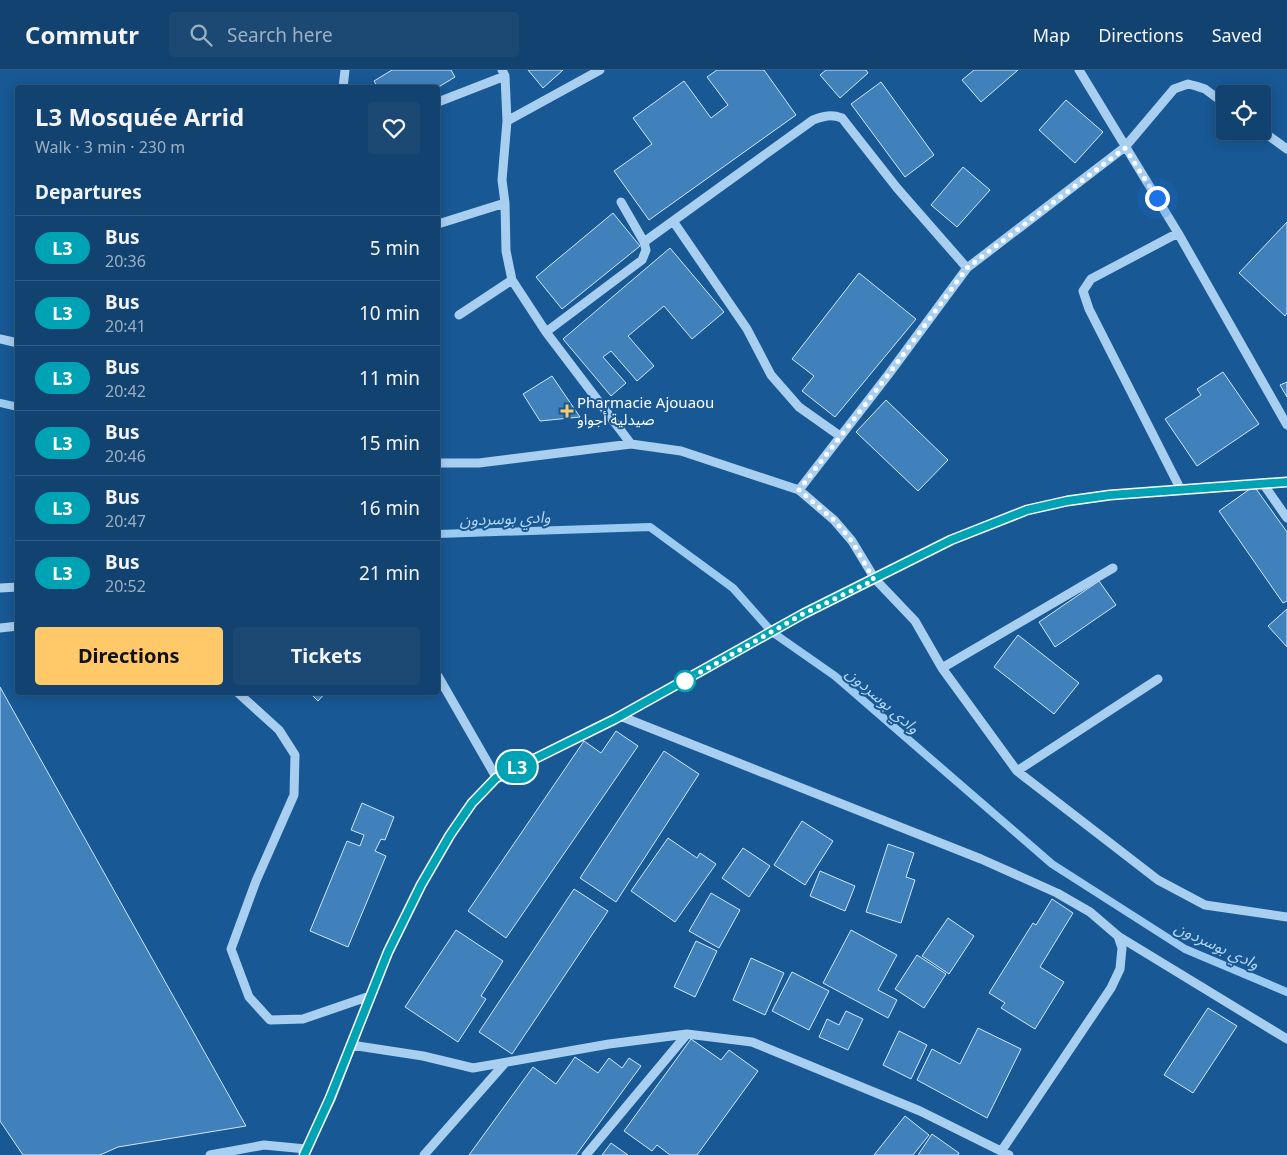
<!DOCTYPE html>
<html lang="en">
<head>
<meta charset="utf-8">
<style>
	body { margin:0; font-family:"Noto Sans","Noto Sans Arabic",sans-serif; background:#1b4974; color:#f1f3f6; height:100vh; display:flex; flex-direction:column; font-size:19px; white-space:nowrap }
	* { box-sizing:border-box; margin:0 }
	p { font-size:16px; color:#9cb0c3 }
	.icon { flex:none; width:28px; height:28px; fill:none; stroke:currentColor; stroke-width:2; stroke-linecap:round; stroke-linejoin:round }
	.map { position:relative; flex:1; overflow:hidden }
	.side { position:absolute; left:15px; top:15px; width:425px; height:610px; display:flex; flex-direction:column; background:#12426f; border-radius:5px; box-shadow:0 2px 12px #0003,0 0 0 1px #315b82 }
	.side>* { flex:none }
	.badge { padding:0 10px; border-radius:16px; font-size:18px; line-height:32px }
	.controls { position:absolute; left:1216px; top:15px; display:grid; gap:10px }
	.controls a { display:grid; place-items:center; width:55px; height:55px; border-radius:5px; background:#12426f; box-shadow:0 2px 12px #0003,0 0 0 1px #315b82; font-size:25px }
	.you { position:absolute; width:25px; height:25px; margin:-12px; border:4px solid #fff; border-radius:50%; background:#1a73e8; box-shadow:0 0 0 8px #1a73e833 }
	.map>.badge { position:absolute; translate:-50% -50%; box-shadow:0 0 0 2px #fff }
	h2 { padding:0 20px; font-size:19px; line-height:45px }
	.round { display:grid; place-items:center; flex:none; width:52px; height:52px; border-radius:5px; background:#1b4974 }
	.summary { display:flex; align-items:center; justify-content:space-between; height:85px; padding:0 20px }
	h1 { font-size:24px; font-weight:700; line-height:38px }
	.action { display:flex; gap:10px; margin-top:auto; padding:10px 20px }
	.action a { flex:1; height:58px; border-radius:5px; background:#ffc868; color:#111; font-size:20px; font-weight:700; line-height:58px; text-align:center }
	.action a+a { background:#1b4974; color:#f1f3f6 }
	ul { padding:0; list-style:none }
	li { display:flex; align-items:center; gap:15px; height:65px; padding:0 20px; border-top:1px solid #315b82 }
	li div { flex:1 }
	li b { display:block; font-size:19px }
	li em { font-style:normal }
	li .badge { min-width:55px; font-weight:700; text-align:center }
	header { display:flex; align-items:center; gap:30px; box-sizing:border-box; height:70px; padding:0 25px; background:#12426f; border-bottom:1px solid #315b82 }
	header strong { font-size:24px }
	nav { display:flex; gap:28px; margin-inline-start:auto; font-size:18px }
	.search { width:350px; height:45px; background:#1b4974; display:flex; align-items:center; gap:12px; box-sizing:border-box; padding:0 18px; border-radius:5px; color:#9cb0c3; font-size:19px }
	.map>svg:first-child { display:block }
</style>
</head>
<body>
<header>
<strong>Commutr</strong>
<div class="search"><svg class="icon" aria-label="search" viewBox="0 0 24 24"><circle cx="10" cy="10" r="6"/><path d="M15 15l6 6"/></svg>Search here</div>
<nav><a>Map</a><a>Directions</a><a>Saved</a></nav>
</header>
<div class="map">
<svg width="1287" height="1085" viewBox="0 0 1287 1085">
	<rect width="100%" height="100%" fill="#185894"/>
	<g fill="none" stroke-linecap="round" stroke-linejoin="round">
		<!-- stream -->
		<path stroke="#9ccbf2" stroke-width="8" d="M 0,333 L 18,337
			M 438,464 L 650,457 L 733,518 L 772,562 L 835,606 L 1052,794 L 1185,879 L 1287,922"/>
	</g>
	<!-- building -->
	<path fill="#4181bb" stroke="#d0e7fb" d="M 392,0 L 451,0 L 455,7 L 437,18 L 378,18 L 374,11 Z
		M 528,0 L 563,0 L 543,18 Z
		M 717,0 L 764,0 L 796,45 L 649,150 L 614,101 L 652,74 L 633,48 L 684,11 L 711,48 L 728,35 L 707,7 Z
		M 826,0 L 866,0 L 868,3 L 840,28 L 820,5 Z
		M 974,0 L 1018,0 L 981,32 L 962,10 Z
		M 881,12 L 934,85 L 905,107 L 851,34 Z
		M 1066,30 L 1103,62 L 1075,93 L 1039,60 Z
		M 963,97 L 990,120 L 957,157 L 931,135 Z
		M 613,143 L 640,176 L 562,239 L 536,207 Z
		M 1287,152 L 1287,243 L 1285,246 L 1239,203 Z
		M 670,178 L 724,242 L 692,269 L 664,236 L 628,266 L 654,296 L 637,311 L 611,281 L 603,287 L 626,313 L 611,326 L 563,269 Z
		M 859,203 L 916,249 L 835,347 L 802,321 L 814,306 L 792,289 Z
		M 1223,302 L 1259,354 L 1197,396 L 1165,349 L 1201,325 L 1197,319 Z
		M 552,306 L 580,347 L 540,351 L 523,324 Z
		M 1287,312 L 1287,327 L 1280,315 Z
		M 886,330 L 948,390 L 918,421 L 856,362 Z
		M 1254,416 L 1287,462 L 1287,531 L 1283,533 L 1219,441 Z
		M 1099,511 L 1116,535 L 1055,577 L 1039,552 Z
		M 1287,539 L 1287,577 L 1268,556 Z
		M 1018,565 L 1079,613 L 1054,644 L 994,597 Z
		M 0,617 L 246,1056 L 118,1077 L 100,1085 L 23,1085 L 0,1051 Z
		M 309,622 L 326,622 L 318,631 Z
		M 616,661 L 638,676 L 506,868 L 468,841 L 584,671 L 601,683 Z
		M 664,681 L 699,704 L 616,832 L 580,808 Z
		M 362,733 L 394,747 L 385,770 L 381,769 L 375,781 L 386,786 L 348,877 L 310,861 L 347,771 L 360,776 L 364,765 L 351,760 Z
		M 802,751 L 833,771 L 805,815 L 774,795 Z
		M 668,768 L 697,788 L 700,783 L 716,794 L 675,852 L 631,821 Z
		M 888,774 L 914,783 L 906,807 L 915,810 L 901,853 L 866,842 Z
		M 743,778 L 770,796 L 749,827 L 722,808 Z
		M 820,801 L 855,816 L 845,841 L 810,826 Z
		M 574,819 L 608,841 L 512,984 L 479,962 Z
		M 711,823 L 740,840 L 719,878 L 689,861 Z
		M 1052,829 L 1073,843 L 1040,897 L 1064,912 L 1035,959 L 1001,938 L 1005,933 L 989,923 L 1033,853 L 1036,855 Z
		M 948,848 L 974,866 L 949,904 L 922,886 Z
		M 456,860 L 503,891 L 481,926 L 486,929 L 458,972 L 405,937 Z
		M 851,860 L 897,885 L 878,920 L 897,930 L 888,948 L 823,913 Z
		M 696,871 L 717,881 L 695,927 L 674,917 Z
		M 917,885 L 946,904 L 924,938 L 895,919 Z
		M 751,888 L 784,903 L 765,945 L 733,930 Z
		M 792,902 L 829,921 L 809,960 L 772,941 Z
		M 1208,938 L 1237,956 L 1193,1023 L 1164,1005 Z
		M 846,941 L 863,949 L 848,980 L 819,967 L 827,949 L 839,955 Z
		M 978,958 L 1021,979 L 987,1048 L 917,1010 L 932,979 L 960,994 Z
		M 899,961 L 927,975 L 911,1009 L 883,995 Z
		M 691,969 L 721,990 L 729,980 L 758,1001 L 697,1085 L 670,1085 L 657,1075 L 652,1081 L 624,1061 Z
		M 575,987 L 598,1003 L 609,988 L 622,998 L 629,988 L 641,996 L 576,1085 L 469,1085 L 533,997 L 556,1014 Z
		M 905,1046 L 929,1065 L 913,1085 L 874,1085 Z
		M 932,1064 L 959,1083 L 958,1085 L 918,1085 Z
		M 611,1073 L 628,1085 L 602,1085 Z"/>
	<g fill="none" stroke-linecap="round" stroke-linejoin="round">
		<!-- minor -->
		<path stroke="#a9cff0" stroke-width="9" d="M 502,0 L 505,6 L 507,51 L 502,110 L 505,133
			M 1079,0 L 1178,163 L 1287,355
			M 343,18 L 345,0
			M 438,32 L 505,6
			M 507,51 L 600,0
			M 1262,61 L 1287,79
			M 621,132 L 644,172
			M 673,151 L 747,259 L 771,305 L 799,337 L 840,366
			M 438,154 L 505,133 L 506,181 L 512,210
			M 1178,163 L 1091,209 L 1083,221 L 1089,239 L 1181,420
			M 459,245 L 512,210 L 546,262 L 631,374
			M 546,262 L 642,190 L 646,180 L 644,172 L 813,50 C 824,46 831,44 842,48 L 897,118 L 967,198
			M 0,269 L 18,273
			M 438,393 L 479,393 L 631,374 L 681,381 L 799,420 L 834,450 L 852,471 L 875,509 L 915,551 L 942,598 L 1017,701 L 1158,810 L 1205,835 L 1287,847
			M 1264,415 L 1287,448
			M 799,420 L 888,305 L 967,198 L 1125,77 L 1174,19 L 1188,14 L 1196,16 L 1205,19 L 1225,34
			M 0,518 L 18,517
			M 0,558 L 18,556
			M 942,598 L 1113,498
			M 438,606 L 496,707
			M 237,622 L 279,660 L 295,685 L 294,725 L 256,811 L 231,879 L 249,927 L 270,950 L 303,949 L 370,926
			M 620,646 L 981,789 L 1057,823 L 1090,842 L 1118,866 L 1122,878 L 1120,899 L 1111,918 L 1002,1080
			M 1017,701 L 1158,609
			M 1118,866 L 1287,969
			M 351,975 L 423,986 L 473,998 L 609,974 L 687,964 L 752,972 L 920,1041 L 1009,1085
			M 210,1085 L 264,1075 L 306,1079
			M 304,1085 L 331,1029 L 388,882 L 421,815 L 450,765 L 472,733 L 496,707 L 615,649 L 803,544 L 951,470 L 1027,440 L 1067,431 L 1110,425 L 1287,412
			M 424,1085 L 505,993
			M 586,1085 L 687,964"/>
	</g>
	<g fill="none" stroke-linecap="round" stroke-linejoin="round">
		<defs>
			<path id="line" d="M 304,1085 L 330,1028 L 388,882 L 421,815 L 450,765 L 472,733 L 496,708 L 615,649 L 803,544 L 951,470 L 1027,440 L 1067,431 L 1110,425 L 1287,412"/>
		</defs>
		<!-- line casing -->
		<use href="#line" stroke="#fff" stroke-width="11"/>
		<!-- line -->
		<use href="#line" stroke="#00a3b4" stroke-width="8"/>
		<!-- walk -->
		<path stroke="#fff" stroke-width="5" stroke-dasharray="0 9" d="M 685,611 L 803,544 L 874,510 L 852,471 L 834,450 L 799,420 L 888,305 L 967,198 L 1125,78 L 1157,128"/>
	</g>
	<!-- markers -->
	<path fill="#ffc868" stroke="#185894" stroke-width="2" d="M564.5 333.5h5v5h5v5h-5v5h-5v-5h-5v-5h5z"/>
	<circle fill="#fff" stroke="#00a3b4" stroke-width="2.5" cx="685" cy="611" r="10"/>
	<g text-anchor="middle" dominant-baseline="central" stroke-width="4" stroke-linejoin="round" paint-order="stroke">
		<!-- poi labels -->
		<g font-size="15" fill="#fff" stroke="#185894" text-anchor="start">
			<text x="577" y="332">Pharmacie Ajouaou<tspan x="577" dy="17">صيدلية أجواو</tspan></text>
		</g>
		<!-- water labels -->
		<g font-size="16" font-style="italic" fill="#b5d8f7" stroke="#185894">
			<text transform="translate(505 448) rotate(-2)">وادي بوسردون</text>
			<text transform="translate(883 630) rotate(41)">وادي بوسردون</text>
			<text transform="translate(1217 875) rotate(25)">وادي بوسردون</text>
		</g>
	</g>
</svg>
<div class="controls">
<a><svg class="icon" aria-label="locate" viewBox="0 0 24 24"><circle cx="12" cy="12" r="6"/><path d="M12 2v4M12 18v4M2 12h4M18 12h4"/></svg></a>
</div>
<div class="you" style="left:1157px;top:128px"></div>
<b class="badge" style="left:517px;top:697px;background:#00a3b4;color:#fff">L3</b>
<section class="side">
<div class="summary"><div><h1>L3 Mosquée Arrid</h1><p>Walk · 3 min · 230 m</p></div><a class="round"><svg class="icon" aria-label="heart" viewBox="0 0 24 24"><path d="M12 20l-8-8c-3-5 5-10 8-4 3-6 11-1 8 4z"/></svg></a></div>
<h2>Departures</h2>
<ul>
<li><span class="badge" style="background:#00a3b4;color:#fff">L3</span><div><b>Bus</b><p>20:36</p></div><em>5 min</em></li>
<li><span class="badge" style="background:#00a3b4;color:#fff">L3</span><div><b>Bus</b><p>20:41</p></div><em>10 min</em></li>
<li><span class="badge" style="background:#00a3b4;color:#fff">L3</span><div><b>Bus</b><p>20:42</p></div><em>11 min</em></li>
<li><span class="badge" style="background:#00a3b4;color:#fff">L3</span><div><b>Bus</b><p>20:46</p></div><em>15 min</em></li>
<li><span class="badge" style="background:#00a3b4;color:#fff">L3</span><div><b>Bus</b><p>20:47</p></div><em>16 min</em></li>
<li><span class="badge" style="background:#00a3b4;color:#fff">L3</span><div><b>Bus</b><p>20:52</p></div><em>21 min</em></li>
</ul>
<div class="action"><a>Directions</a><a>Tickets</a></div>
</section>
</div>
</body>
</html>
